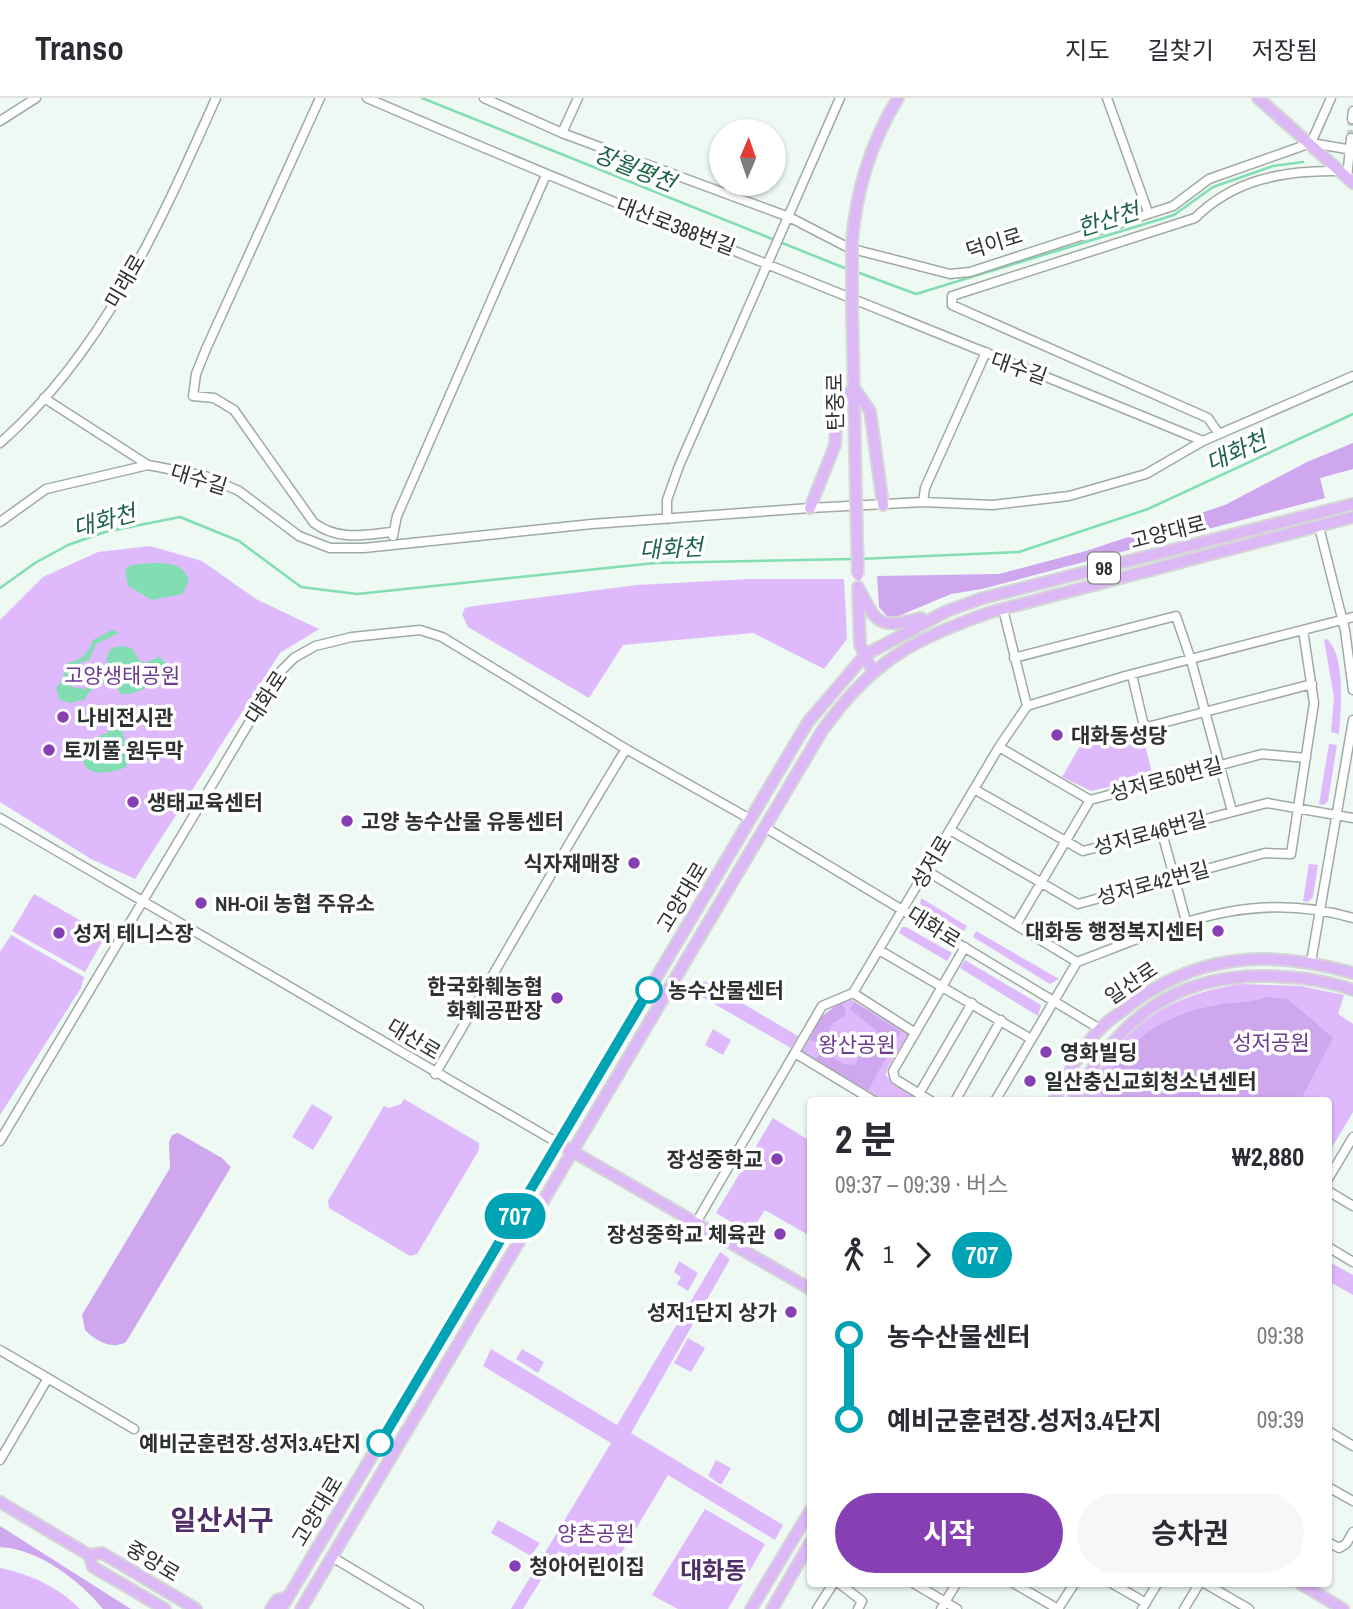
<!DOCTYPE html>
<html lang="ko">
<head>
<meta charset="utf-8">
<style>
	body { margin:0; font-family:"Archivo Narrow","Noto Sans KR",sans-serif; background:#f7f7f7; color:#2b2b33; height:100vh; display:flex; flex-direction:column; font-size:26px; white-space:nowrap }
	* { box-sizing:border-box; margin:0 }
	p { font-size:23px; color:#7c7c81 }
	.icon { flex:none; width:38px; height:38px; fill:none; stroke:currentColor; stroke-width:2; stroke-linecap:round; stroke-linejoin:round }
	.map { position:relative; flex:1; overflow:hidden }
	.panel { position:absolute; left:807px; top:999px; width:525px; height:490px; display:flex; flex-direction:column; background:#fff; border-radius:7px; box-shadow:0 2px 5px #0004 }
	.panel>* { flex:none }
	.badge { padding:0 14px; border-radius:23px; font-size:24px; line-height:46px }
	.needle { width:46px; rotate:2deg }
	.fabs { position:absolute; left:709px; top:21px; display:grid; gap:14px }
	.fabs a { display:grid; place-items:center; width:77px; height:77px; border-radius:50%; background:#fff; box-shadow:0 2px 5px #0004; font-size:35px }
	.map>.badge { position:absolute; translate:-50% -50%; box-shadow:0 0 0 4px #fff }
	.legs { display:flex; align-items:center; gap:10px; height:77px; padding:0 28px; font-size:23px }
	.legs p { margin-inline-start:auto }
	.headline { display:flex; align-items:center; justify-content:space-between; height:119px; padding:0 28px }
	h1 { font-size:38px; font-weight:700; line-height:52px }
	.button { display:flex; gap:14px; margin-top:auto; padding:14px 28px }
	.button a { flex:1; height:80px; border-radius:42px; background:#8640b4; color:#fff; font-size:28px; font-weight:700; line-height:80px; text-align:center }
	.button a+a { background:#f7f7f7; color:#2b2b33 }
	ul { padding:0 28px; list-style:none }
	li { display:flex; align-items:center; gap:24px; height:84px; font-size:26px }
	li i { display:grid; place-items:center; width:10px; height:100%; margin:0 9px; background:currentColor }
	li i::after { content:''; width:18px; height:18px; margin:-9px; border:5px solid; border-radius:50%; background:#fff }
	li p { margin-inline-start:auto }
	li:first-child i { background:linear-gradient(#0000 50%,currentColor 0) }
	li:last-child i { background:linear-gradient(currentColor 50%,#0000 0) }
	header { display:flex; align-items:center; gap:42px; box-sizing:border-box; height:98px; padding:0 35px; background:#fff; border-bottom:2px solid #e1e1e2 }
	header strong { font-size:33px }
	nav { display:flex; gap:38px; margin-inline-start:auto; font-size:24px }
	.map>svg:first-child { display:block }
</style>
</head>
<body>
<header>
<strong>Transo</strong>
<nav><a>지도</a><a>길찾기</a><a>저장됨</a></nav>
</header>
<div class="map">
<svg width="1353" height="1511" viewBox="0 0 1353 1511">
	<rect width="100%" height="100%" fill="#edf9f2"/>
	<!-- green -->
	<path fill="#debafc" d="M 150,448 L 202,463 L 256,501 L 319,531 L 280,555 L 135,781 L 91,761 L 0,704 L 0,522 L 43,479 L 98,454 Z
		M 750,481 L 844,481 L 847,541 L 824,571 L 753,535 L 623,547 L 589,600 L 468,529 L 462,516 L 465,510 L 474,508 L 637,487 Z
		M 1327,541 C 1346,558 1341,612 1339,636 L 1331,634 L 1334,599 L 1324,542 Z
		M 1141,631 L 1153,679 L 1091,693 L 1062,679 L 1087,636 Z
		M 1329,646 L 1337,647 L 1328,703 L 1324,707 L 1319,706 Z
		M 1309,766 L 1318,767 L 1313,799 L 1308,804 L 1303,803 Z
		M 34,796 L 106,837 L 85,874 L 12,833 Z
		M 921,800 L 967,828 L 964,833 L 920,806 Z
		M 902,829 L 906,829 L 952,855 L 947,863 L 899,835 Z
		M 976,833 L 1059,881 L 1050,886 L 973,839 Z
		M 11,837 L 84,879 L 81,890 L 0,1017 L 0,854 Z
		M 965,862 L 1041,907 L 1038,918 L 960,870 Z
		M 704,883 L 798,938 L 791,950 L 697,896 Z
		M 1240,886 L 1301,888 L 1344,897 L 1338,916 L 1353,926 L 1353,1014 L 1328,1056 L 1328,1003 L 1089,1003 L 1082,999 C 1126,930 1157,900 1240,886 Z
		M 850,901 L 909,935 L 887,971 L 886,978 L 923,1003 L 881,1003 L 804,959 L 802,953 C 815,927 822,911 850,901 Z
		M 713,931 L 731,942 L 723,957 L 705,947 Z
		M 404,1001 L 479,1045 L 479,1052 L 417,1156 L 410,1158 L 329,1110 L 328,1103 L 384,1008 L 389,1010 L 401,1006 Z
		M 312,1006 L 333,1019 L 313,1052 L 292,1039 Z
		M 773,1020 L 810,1043 L 810,1138 L 765,1112 L 750,1135 L 716,1115 Z
		M 720,1154 L 730,1161 L 631,1335 L 783,1427 L 775,1442 L 668,1377 L 607,1479 L 559,1453 L 523,1511 L 511,1511 L 611,1345 L 483,1268 L 491,1251 L 617,1327 Z
		M 679,1163 L 698,1175 L 688,1193 L 677,1186 L 681,1179 L 674,1174 Z
		M 1328,1163 L 1353,1177 L 1353,1197 L 1328,1183 Z
		M 688,1240 L 705,1250 L 691,1274 L 674,1265 Z
		M 522,1251 L 544,1264 L 538,1275 L 516,1261 Z
		M 716,1362 L 731,1370 L 721,1387 L 708,1378 Z
		M 705,1411 L 765,1446 L 728,1511 L 678,1511 L 652,1497 Z
		M 498,1422 L 540,1445 L 531,1458 L 491,1435 Z
		M 0,1470 C 29,1476 59,1489 80,1511 L 0,1511 Z"/>
	<!-- forest -->
	<path fill="#cfa7ef" d="M 1353,345 L 1353,371 L 1320,380 L 1325,400 L 982,491 L 951,496 L 894,520 L 887,518 L 879,509 L 877,478 L 999,476 L 1086,453 L 1225,407 L 1307,364 Z
		M 1266,899 L 1288,901 L 1333,940 L 1300,1003 L 1108,1003 L 1101,995 C 1102,981 1111,973 1119,962 C 1147,928 1179,913 1223,906 C 1238,904 1252,905 1266,899 Z
		M 854,904 L 901,934 L 868,992 L 818,965 L 816,960 L 825,954 L 843,966 L 854,967 L 863,953 L 877,950 L 881,936 L 850,911 Z
		M 841,905 L 846,912 L 845,918 L 832,926 L 822,946 L 810,942 L 821,919 Z
		M 178,1035 L 222,1060 L 231,1069 L 126,1244 C 111,1252 96,1243 85,1232 L 82,1217 L 170,1070 L 169,1044 L 172,1037 Z
		M 0,1429 L 0,1428 L 131,1511 L 103,1511 C 79,1482 39,1451 0,1449 Z"/>
	<!-- water -->
	<path fill="#82deb2" d="M 152,465 C 169,465 181,465 189,481 L 183,496 L 152,502 L 128,488 L 125,472 L 131,467 Z
		M 112,532 L 119,535 L 96,546 L 89,562 L 71,568 L 72,589 L 86,591 C 90,587 97,584 100,580 C 114,564 97,543 132,550 L 139,562 L 145,565 L 159,559 L 165,564 C 167,582 137,598 121,596 L 112,584 C 99,584 91,590 85,601 L 70,605 L 60,602 L 56,590 L 62,582 L 67,566 C 81,561 89,556 93,542 Z
		M 119,619 L 129,661 L 126,669 C 101,680 72,677 87,643 L 107,635 Z"/>
	<g fill="none" stroke-linecap="round" stroke-linejoin="round">
		<!-- stream -->
		<path stroke="#82deb2" stroke-width="2.5" d="M 422,0 L 847,171
			M 857,174 L 916,196 L 1174,117 L 1213,89 L 1273,68 L 1303,64
			M 859,461 L 1019,454 L 1148,411 L 1353,316
			M 0,490 L 35,465 L 68,447 L 105,434 L 180,419 L 239,443 L 301,489 L 357,496 L 655,465 L 853,461"/>
		<!-- minor-tunnel -->
		<path stroke="#c7d1cb" stroke-width="8" stroke-dasharray="8 4" stroke-linecap="butt" d="M 1351,40 L 1352,21"/>
		<defs>
			<path id="minor" d="M 320,0 L 206,251 L 196,276 L 193,298 L 214,300 L 234,312 L 314,425 C 339,443 363,437 392,434
				M 367,0 C 643,119 924,228 1203,343
				M 484,0 L 562,35 L 789,119 L 849,150 L 950,176 L 970,174 L 1173,108 L 1209,81 L 1311,45 L 1353,52
				M 1107,0 L 1148,114
				M 1352,21 L 1353,13
				M 0,23 L 36,0
				M 562,35 L 578,0
				M 1311,45 L 1331,0
				M 1347,80 L 1351,40
				M 44,300 L 148,367
				M 1219,336 L 1208,320 L 952,207 L 952,198 L 1195,120 C 1234,81 1285,72 1339,73
				M 0,345 C 104,254 161,123 216,0
				M 923,404 L 925,390 L 986,254
				M 667,421 L 667,402 L 679,368 L 840,0
				M 0,424 L 46,391 L 148,367 L 205,378 L 239,393 L 299,438 L 330,450 L 364,450 L 592,426 L 810,410 L 923,404 L 993,407 L 1069,398 L 1146,376 L 1203,343 L 1353,278
				M 1319,429 L 1345,532 L 1353,592
				M 393,438 L 397,418 L 546,77
				M 1003,511 L 1027,608
				M 1014,560 L 1176,518 L 1191,562 L 1232,713
				M 1132,577 L 1143,624 L 1147,629 L 1312,586
				M 999,649 L 1090,702 L 1262,656 L 1306,660
				M 974,691 L 1083,753 L 1267,705 L 1353,720
				M 0,720 L 558,1045
				M 766,730 L 1100,931
				M 1161,731 L 1186,823
				M 950,732 L 1078,806 L 1265,755 L 1291,756 L 1314,605 L 1303,532
				M 927,773 L 1077,864 C 1173,828 1249,790 1353,820
				M 1016,827 L 1090,702
				M 879,852 L 1031,941
				M 1311,864 L 1353,622
				M 853,895 L 914,934
				M 795,955 L 874,1003
				M 435,976 C 499,868 560,758 626,651
				M 919,996 L 972,905
				M 931,1003 L 895,981 L 893,973 L 965,849
				M 955,1003 L 1001,922
				M 995,1003 L 1077,864
				M 0,1043 L 278,576 L 294,560 L 315,548 L 352,539 L 420,532 L 442,539 L 626,651 L 750,721
				M 1328,1081 L 1353,1039
				M 1328,1093 L 1353,1108
				M 697,1123 L 822,908 L 853,895 L 999,649 L 1027,608 L 1125,578 L 1353,519
				M 1328,1149 L 1353,1164
				M 0,1252 L 134,1331
				M 1328,1333 L 1353,1348
				M 0,1362 L 48,1280
				M 1328,1389 L 1353,1403
				M 1328,1444 L 1339,1450 L 1346,1446 L 1353,1434
				M 332,1459 L 419,1511
				M 840,1486 L 862,1503 L 858,1511
				M 915,1486 L 957,1511
				M 1015,1486 L 1058,1511
				M 1113,1486 L 1146,1505
				M 1206,1486 L 1249,1511
				M 817,1511 L 833,1486
				M 941,1511 L 956,1486
				M 1058,1511 L 1074,1486
				M 1142,1511 L 1157,1486
				M 1184,1511 L 1199,1486"/>
			<path id="major" d="M 1258,0 L 1353,85
				M 852,144 C 856,93 871,44 898,0
				M 852,208 L 856,399
				M 810,410 L 835,347 L 837,308 L 854,290 L 870,313 L 883,407
				M 858,489 C 877,527 879,531 921,520
				M 858,492 L 860,547 L 873,574
				M 1053,1003 C 1067,979 1080,951 1100,931 C 1107,923 1117,917 1125,911 C 1195,855 1270,851 1353,875
				M 1072,1003 C 1118,923 1172,876 1268,878 C 1297,879 1326,882 1353,892
				M 558,1045 L 810,1191
				M 0,1404 L 89,1457 L 102,1455 L 196,1511
				M 89,1457 L 93,1469 L 165,1511
				M 1301,1486 L 1343,1511
				M 271,1511 L 277,1502 L 288,1499
				M 281,1511 L 808,624 L 865,557 L 947,513 L 983,500 L 1353,406
				M 301,1511 L 822,633 C 872,563 910,543 991,514 L 1353,419
				M 751,1511 L 810,1413
				M 772,1511 L 810,1445"/>
		</defs>
		<!-- minor casing -->
		<use href="#minor" stroke="#9faaa4" stroke-width="11"/>
		<!-- major casing -->
		<use href="#major" stroke="#d5d6d6" stroke-width="14"/>
		<!-- minor -->
		<use href="#minor" stroke="#fff" stroke-width="8"/>
		<!-- major -->
		<use href="#major" stroke="#dcb8f7" stroke-width="10"/>
		<defs>
			<path id="major-bridge" d="M 852,208 L 852,144
				M 856,399 L 858,477"/>
		</defs>
		<!-- major-bridge casing -->
		<use href="#major-bridge" stroke="#d5d6d6" stroke-width="14" stroke-linecap="butt"/>
		<!-- major-bridge -->
		<use href="#major-bridge" stroke="#dcb8f7" stroke-width="10"/>
	</g>
	<g fill="none" stroke-linecap="round" stroke-linejoin="round">
		<defs>
			<path id="line-1" d="M 380,1345 L 649,892"/>
		</defs>
		<!-- line-1 casing -->
		<use href="#line-1" stroke="#fff" stroke-width="16"/>
		<!-- line-1 -->
		<use href="#line-1" stroke="#00a3b4" stroke-width="10"/>
	</g>
	<!-- markers -->
	<g fill="#8640b4" stroke="#fff" stroke-width="2.5">
		<circle cx="63" cy="619" r="7"/>
		<circle cx="1057" cy="637" r="7"/>
		<circle cx="49" cy="652" r="7"/>
		<circle cx="133" cy="704" r="7"/>
		<circle cx="347" cy="723" r="7"/>
		<circle cx="634" cy="765" r="7"/>
		<circle cx="201" cy="805" r="7"/>
		<circle cx="1218" cy="833" r="7"/>
		<circle cx="59" cy="835" r="7"/>
		<circle cx="557" cy="900" r="7"/>
		<circle cx="1046" cy="954" r="7"/>
		<circle cx="1030" cy="983" r="7"/>
		<circle cx="777" cy="1061" r="7"/>
		<circle cx="780" cy="1136" r="7"/>
		<circle cx="791" cy="1214" r="7"/>
		<circle cx="515" cy="1468" r="7"/>
	</g>
	<g fill="#fff" stroke="#00a3b4" stroke-width="3.5">
		<circle cx="649" cy="892" r="12"/>
		<circle cx="380" cy="1345" r="12"/>
	</g>
	<g text-anchor="middle" dominant-baseline="central" stroke-width="7" stroke-linejoin="round" paint-order="stroke">
		<!-- shield labels -->
		<rect fill="#fff" stroke="#6d706e" stroke-width="2" x="1088" y="454.5" width="32" height="31" rx="5"/>
		<g font-size="19" font-weight="bold" fill="#2e3230">
			<text x="1104" y="470">98</text>
		</g>
		<!-- street labels -->
		<g font-size="21" fill="#2e3230" stroke="#fff">
			<text transform="translate(676 128) rotate(21)">대산로388번길</text>
			<text transform="translate(994 145) rotate(-17)">덕이로</text>
			<text transform="translate(125 183) rotate(-60)">미래로</text>
			<text transform="translate(1019 270) rotate(19)">대수길</text>
			<text transform="translate(835 304) rotate(-91)">탄중로</text>
			<text transform="translate(199 381) rotate(17)">대수길</text>
			<text transform="translate(1168 434) rotate(-14)">고양대로</text>
			<text transform="translate(266 599) rotate(-57)">대화로</text>
			<text transform="translate(1166 681) rotate(-15)">성저로50번길</text>
			<text transform="translate(1150 735) rotate(-15)">성저로46번길</text>
			<text transform="translate(931 764) rotate(-59)">성저로</text>
			<text transform="translate(1153 785) rotate(-15)">성저로42번길</text>
			<text transform="translate(682 799) rotate(-59)">고양대로</text>
			<text transform="translate(934 829) rotate(32)">대화로</text>
			<text transform="translate(1131 885) rotate(-34)">일산로</text>
			<text transform="translate(414 941) rotate(31)">대산로</text>
			<text transform="translate(317 1413) rotate(-59)">고양대로</text>
			<text transform="translate(153 1463) rotate(31)">중앙로</text>
		</g>
		<!-- park labels -->
		<g font-size="21" fill="#6c3a8e" stroke="#fff">
			<text x="122" y="577">고양생태공원</text>
			<text x="1271" y="944">성저공원</text>
			<text x="857" y="946">왕산공원</text>
			<text x="596" y="1435">양촌공원</text>
		</g>
		<!-- poi labels -->
		<g font-size="21" font-weight="bold" fill="#2e3230" stroke="#fff" text-anchor="start">
			<text x="77" y="619">나비전시관</text>
			<text x="1071" y="637">대화동성당</text>
			<text x="63" y="652">토끼풀 원두막</text>
			<text x="147" y="704">생태교육센터</text>
			<text x="361" y="723">고양 농수산물 유통센터</text>
			<text x="620" y="765" text-anchor="end">식자재매장</text>
			<text x="215" y="805">NH-Oil 농협 주유소</text>
			<text x="1204" y="833" text-anchor="end">대화동 행정복지센터</text>
			<text x="73" y="835">성저 테니스장</text>
			<text x="543" y="888" text-anchor="end">한국화훼농협<tspan x="543" dy="24">화훼공판장</tspan></text>
			<text x="1060" y="954">영화빌딩</text>
			<text x="1044" y="983">일산충신교회청소년센터</text>
			<text x="763" y="1061" text-anchor="end">장성중학교</text>
			<text x="766" y="1136" text-anchor="end">장성중학교 체육관</text>
			<text x="777" y="1214" text-anchor="end">성저1단지 상가</text>
			<text x="529" y="1468">청아어린이집</text>
		</g>
		<!-- stop labels -->
		<g font-size="21" font-weight="bold" fill="#2e3230" stroke="#fff" text-anchor="start">
			<text x="668" y="892">농수산물센터</text>
			<text x="361" y="1345" text-anchor="end">예비군훈련장.성저3.4단지</text>
		</g>
		<!-- water labels -->
		<g font-size="23" font-style="italic" fill="#1e6346" stroke="#fff">
			<text transform="translate(635 70) rotate(22)">장월평천</text>
			<text transform="translate(1108 121) rotate(-17)">한산천</text>
			<text transform="translate(1236 353) rotate(-25)">대화천</text>
			<text transform="translate(104 422) rotate(-15)">대화천</text>
			<text transform="translate(671 450) rotate(-3)">대화천</text>
		</g>
		<!-- quarter labels -->
		<g font-size="24" font-weight="bold" fill="#502e67" stroke="#fff">
			<text x="713" y="1472">대화동</text>
		</g>
		<!-- district labels -->
		<g font-size="28" font-weight="bold" fill="#502e67" stroke="#fff">
			<text x="222" y="1422">일산서구</text>
		</g>
	</g>
</svg>
<div class="fabs">
<a><svg class="needle" viewBox="-14 -14 28 28"><path d="M0-13l5 13h-10z" fill="#e53935"/><path d="M0 13l5-13h-10z" fill="#7c7c81"/></svg></a>
</div>
<b class="badge" style="left:515px;top:1118px;background:#00a3b4;color:#fff">707</b>
<section class="panel">
<div class="headline"><div><h1>2 분</h1><p>09:37 – 09:39 · 버스</p></div><b>₩2,880</b></div>
<div class="legs"><svg class="icon" aria-label="walk" viewBox="0 0 24 24"><circle cx="13" cy="4" r="2"/><path d="M13 8l-2 6 4 7M11 14l-3 7M7 12l3-4h3l4 4"/></svg>1<svg class="icon" aria-label="forward" viewBox="0 0 24 24"><path d="M9 5l7 7-7 7"/></svg><b class="badge" style="background:#00a3b4;color:#fff">707</b></div>
<ul>
<li><i style="color:#00a3b4"></i><b>농수산물센터</b><p>09:38</p></li>
<li><i style="color:#00a3b4"></i><b>예비군훈련장.성저3.4단지</b><p>09:39</p></li>
</ul>
<div class="button"><a>시작</a><a>승차권</a></div>
</section>
</div>
</body>
</html>
